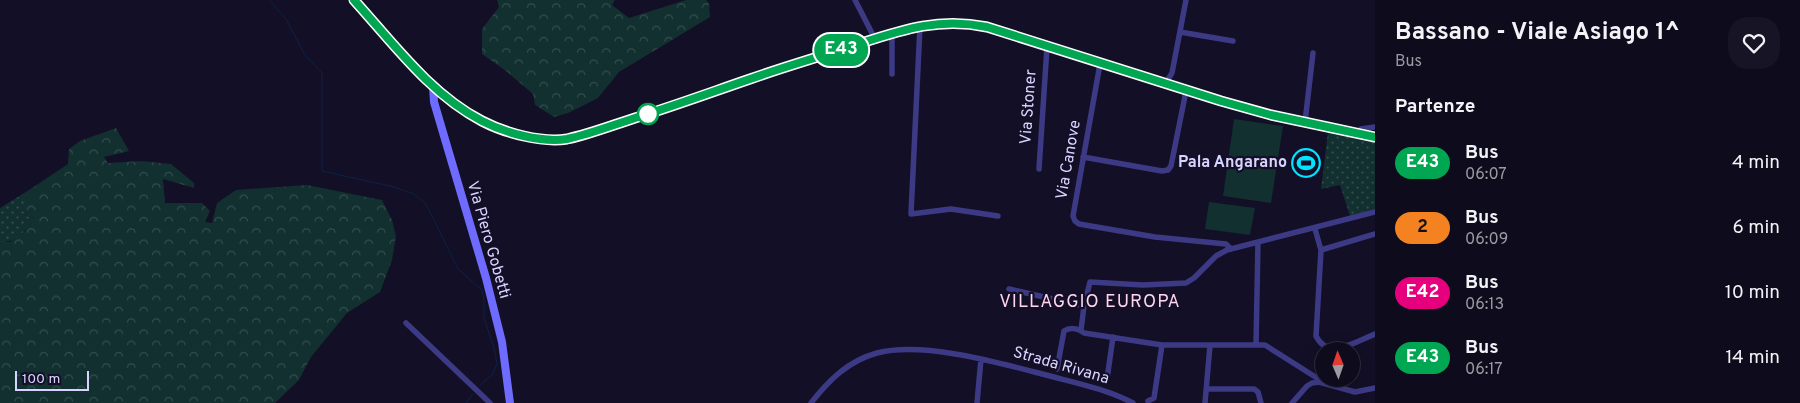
<!DOCTYPE html>
<html lang="it">
<head>
<meta charset="utf-8">
<style>
	body { margin:0; font-family:Overpass,sans-serif; background:#171425; color:#f1f3f6; height:100vh; display:flex; flex-direction:column; font-size:19px; white-space:nowrap }
	* { box-sizing:border-box; margin:0 }
	p { font-size:16px; color:#9b9ba3 }
	.icon { flex:none; width:28px; height:28px; fill:none; stroke:currentColor; stroke-width:2; stroke-linecap:round; stroke-linejoin:round }
	.map { position:relative; flex:1; overflow:hidden }
	.side { display:flex; flex-direction:column; background:#0e0b1c; width:425px }
	.side>* { flex:none }
	.badge { padding:0 10px; border-radius:16px; font-size:18px; line-height:32px }
	.needle { width:32px; rotate:358deg }
	.tools { position:absolute; left:1315px; top:342px; display:grid; gap:10px }
	.tools a { display:grid; place-items:center; width:45px; height:45px; border-radius:50%; background:#0e0b1c; box-shadow:0 5px 20px #0002,0 0 0 1px #2e2b3b; font-size:25px }
	.scale { position:absolute; left:15px; bottom:12px; width:74px; box-sizing:border-box; padding-left:5px; border:2px solid #d9d4ff; border-top:0; font-size:14px; line-height:18px; white-space:nowrap; color:#d9d4ff; -webkit-text-stroke:4px #130f26; paint-order:stroke }
	.map>.badge { position:absolute; translate:-50% -50%; box-shadow:0 0 0 2px #fff }
	h2 { padding:0 20px; font-size:19px; line-height:45px }
	.round { display:grid; place-items:center; flex:none; width:52px; height:52px; border-radius:20px; background:#171425 }
	.head { display:flex; align-items:center; justify-content:space-between; height:85px; padding:0 20px }
	h1 { font-size:24px; font-weight:700; line-height:38px }
	ul { padding:0; list-style:none }
	li { display:flex; align-items:center; gap:15px; height:65px; padding:0 20px }
	li div { flex:1 }
	li b { display:block; font-size:19px }
	li em { font-style:normal }
	li .badge { min-width:55px; font-weight:700; text-align:center }
	main { display:flex; flex:1; min-height:0 }
	.map>svg:first-child { display:block }
</style>
</head>
<body>
<main>
<div class="map">
<svg width="1375" height="403" viewBox="0 0 1375 403">
	<defs>
		<pattern id="green-dots" width="8" height="8" patternUnits="userSpaceOnUse" patternTransform="scale(1.25)"><rect width="8" height="8" fill="#12302f"/><path d="M2 2h.1M6 6h.1" fill="none" stroke="#344d4e" stroke-width="1.8" stroke-linecap="round"/></pattern>
		<pattern id="forest-crowns" width="20" height="18" patternUnits="userSpaceOnUse" patternTransform="scale(1.25)"><rect width="20" height="18" fill="#12302f"/><path d="M2 6a3 3 0 1 1 6 0M12 15a3 3 0 1 1 6 0" fill="none" stroke="#344d4e"/></pattern>
	</defs>
	<rect width="100%" height="100%" fill="#130f26"/>
	<!-- green -->
	<path fill="url(#green-dots)" d="M 1328,132 L 1375,142 L 1375,209 L 1350,216 L 1340,185 L 1321,189 Z
		M 26,192 L 26,210 L 27,216 L 35,218 L 35,221 L 29,223 C 24,235 13,243 0,242 L 0,208 Z"/>
	<!-- forest -->
	<path fill="url(#forest-crowns)" d="M 497,0 L 615,0 L 612,5 L 629,18 L 686,0 L 706,0 L 709,3 L 710,17 L 619,72 L 598,98 L 568,113 L 554,117 L 535,105 L 533,94 L 506,71 L 482,54 L 482,29 L 499,7 Z
		M 116,128 L 129,151 L 104,157 L 108,163 L 141,161 L 171,164 L 194,183 L 194,188 L 163,179 L 165,203 L 202,203 L 210,211 L 205,222 L 212,223 L 217,203 L 236,190 L 307,185 L 382,200 L 392,220 L 396,236 L 392,260 L 380,292 L 347,313 L 311,357 L 299,380 L 275,403 L 0,403 L 0,242 L 10,242 L 26,230 L 24,227 L 27,222 L 35,221 L 35,218 L 27,216 L 26,210 L 26,192 L 68,164 L 69,149 L 80,141 Z"/>
	<!-- pitch -->
	<path fill="#12302f" d="M 1234,119 L 1283,126 L 1271,203 L 1223,196 Z
		M 1209,202 L 1255,208 L 1250,235 L 1205,229 Z"/>
	<g fill="none" stroke-linecap="round" stroke-linejoin="round">
		<!-- stream -->
		<path stroke="#0c2248" stroke-width="1" d="M 269,0 L 286,19 L 305,55 L 322,73 L 322,171 L 394,187 L 414,194 L 426,204 L 458,269 L 482,290 L 484,300 L 484,318 L 494,348 L 497,364 L 492,375 L 480,385
			M 466,403 L 473,394"/>
		<!-- street -->
		<path stroke="#3d3a85" stroke-width="5.5" d="M 855,0 L 875,39
			M 920,26 L 911,214 L 951,209 L 998,216
			M 1180,32 L 1233,41
			M 1100,64 L 1073,216 L 1075,221 L 1079,224 L 1155,237 L 1226,244 L 1231,249
			M 892,74 L 892,34
			M 1165,84 L 1172,73 L 1186,0
			M 1305,122 L 1313,53
			M 1358,133 L 1361,129 L 1375,127
			M 1083,157 L 1162,171 L 1168,170 L 1171,166 L 1186,91
			M 1039,169 L 1047,47
			M 1315,229 L 1321,250 L 1316,336 C 1328,361 1357,341 1375,334
			M 1321,250 L 1375,234
			M 1009,289 L 1084,306
			M 406,323 L 490,403
			M 1081,330 L 1084,306 L 1090,282 L 1143,285 L 1186,283 L 1194,278 L 1216,256 L 1227,250 L 1375,212
			M 1256,345 L 1258,242
			M 1057,369 L 1064,331 C 1070,327 1078,328 1084,333 L 1162,345 L 1265,345 L 1317,378 L 1319,382
			M 1107,379 L 1113,337
			M 1207,389 L 1254,389 L 1258,392 L 1261,403
			M 1148,401 L 1154,398 L 1162,345
			M 811,403 C 829,380 848,361 877,353 C 923,341 1000,363 1046,375 C 1076,383 1106,389 1133,403
			M 977,403 L 981,359
			M 1205,403 L 1210,345
			M 1292,403 L 1307,386 L 1312,383 L 1319,382 L 1355,392 L 1375,388"/>
		<!-- secondary -->
		<path stroke="#6f6bff" stroke-width="8" d="M 354,0 C 393,43 430,94 482,121 C 505,133 542,143 567,139 C 590,134 613,125 635,118 C 674,106 711,92 750,79 C 781,68 812,59 843,49 C 894,33 933,16 987,27 L 1228,103 L 1299,121 L 1375,137
			M 433,86 L 434,102 L 486,278 L 502,342 L 510,403"/>
	</g>
	<g fill="none" stroke-linecap="round" stroke-linejoin="round">
		<defs>
			<path id="line" d="M 354,0 C 393,43 430,94 482,121 C 505,133 542,143 567,139 C 590,134 613,125 635,118 C 674,106 712,92 750,79 C 781,68 812,59 843,49 C 894,33 933,16 987,27 L 1221,101 L 1271,115 L 1375,137"/>
		</defs>
		<!-- line casing -->
		<use href="#line" stroke="#fff" stroke-width="11"/>
		<!-- line -->
		<use href="#line" stroke="#00a651" stroke-width="8"/>
	</g>
	<!-- icons -->
	<defs>
		<symbol id="stadium-ring" viewBox="-11 -11 22 22"><circle r="9.5" fill="#130f26" stroke="#00e5ff" stroke-width="1.5"/><path d="M0-5a6.5 5 0 1 0 0 10a6.5 5 0 1 0 0-10ZM-3.5-1.8h7v3.6h-7Z" fill="#00e5ff"/></symbol>
	</defs>
	<g fill-rule="evenodd">
		<use href="#stadium-ring" x="1290" y="147" width="32" height="32"/>
	</g>
	<!-- markers -->
	<circle fill="#fff" stroke="#00a651" stroke-width="2.5" cx="648" cy="114" r="10"/>
	<g text-anchor="middle" dominant-baseline="central" stroke-width="4.5" stroke-linejoin="round" paint-order="stroke">
		<!-- street labels -->
		<g font-size="16" fill="#d9d4ff" stroke="#130f26">
			<text transform="translate(1029 107) rotate(-86)">Via Stoner</text>
			<text transform="translate(1069 160) rotate(-80)">Via Canove</text>
			<text transform="translate(488 240) rotate(74)">Via Piero Gobetti</text>
			<text transform="translate(1061 366) rotate(16)">Strada Rivana</text>
		</g>
		<!-- poi labels -->
		<g font-size="16" font-weight="bold" fill="#d9d4ff" stroke="#130f26" text-anchor="end">
			<text x="1287" y="163">Pala Angarano</text>
		</g>
		<!-- neighbourhood labels -->
		<g font-size="18" letter-spacing="1" fill="#ffd6f0" stroke="#130f26">
			<text x="1090" y="302">VILLAGGIO EUROPA</text>
		</g>
	</g>
</svg>
<div class="tools">
<a><svg class="needle" viewBox="-14 -14 28 28"><path d="M0-13l5 13h-10z" fill="#e53935"/><path d="M0 13l5-13h-10z" fill="#9b9ba3"/></svg></a>
</div>
<div class="scale">100 m</div>
<b class="badge" style="left:841px;top:50px;background:#00a651;color:#fff">E43</b>
</div>
<section class="side">
<div class="head"><div><h1>Bassano - Viale Asiago 1^</h1><p>Bus</p></div><a class="round"><svg class="icon" aria-label="heart" viewBox="0 0 24 24"><path d="M12 20l-8-8c-3-5 5-10 8-4 3-6 11-1 8 4z"/></svg></a></div>
<h2>Partenze</h2>
<ul>
<li><span class="badge" style="background:#00a651;color:#fff">E43</span><div><b>Bus</b><p>06:07</p></div><em>4 min</em></li>
<li><span class="badge" style="background:#f58220;color:#111">2</span><div><b>Bus</b><p>06:09</p></div><em>6 min</em></li>
<li><span class="badge" style="background:#e6007e;color:#fff">E42</span><div><b>Bus</b><p>06:13</p></div><em>10 min</em></li>
<li><span class="badge" style="background:#00a651;color:#fff">E43</span><div><b>Bus</b><p>06:17</p></div><em>14 min</em></li>
</ul>
</section>
</main>
</body>
</html>
